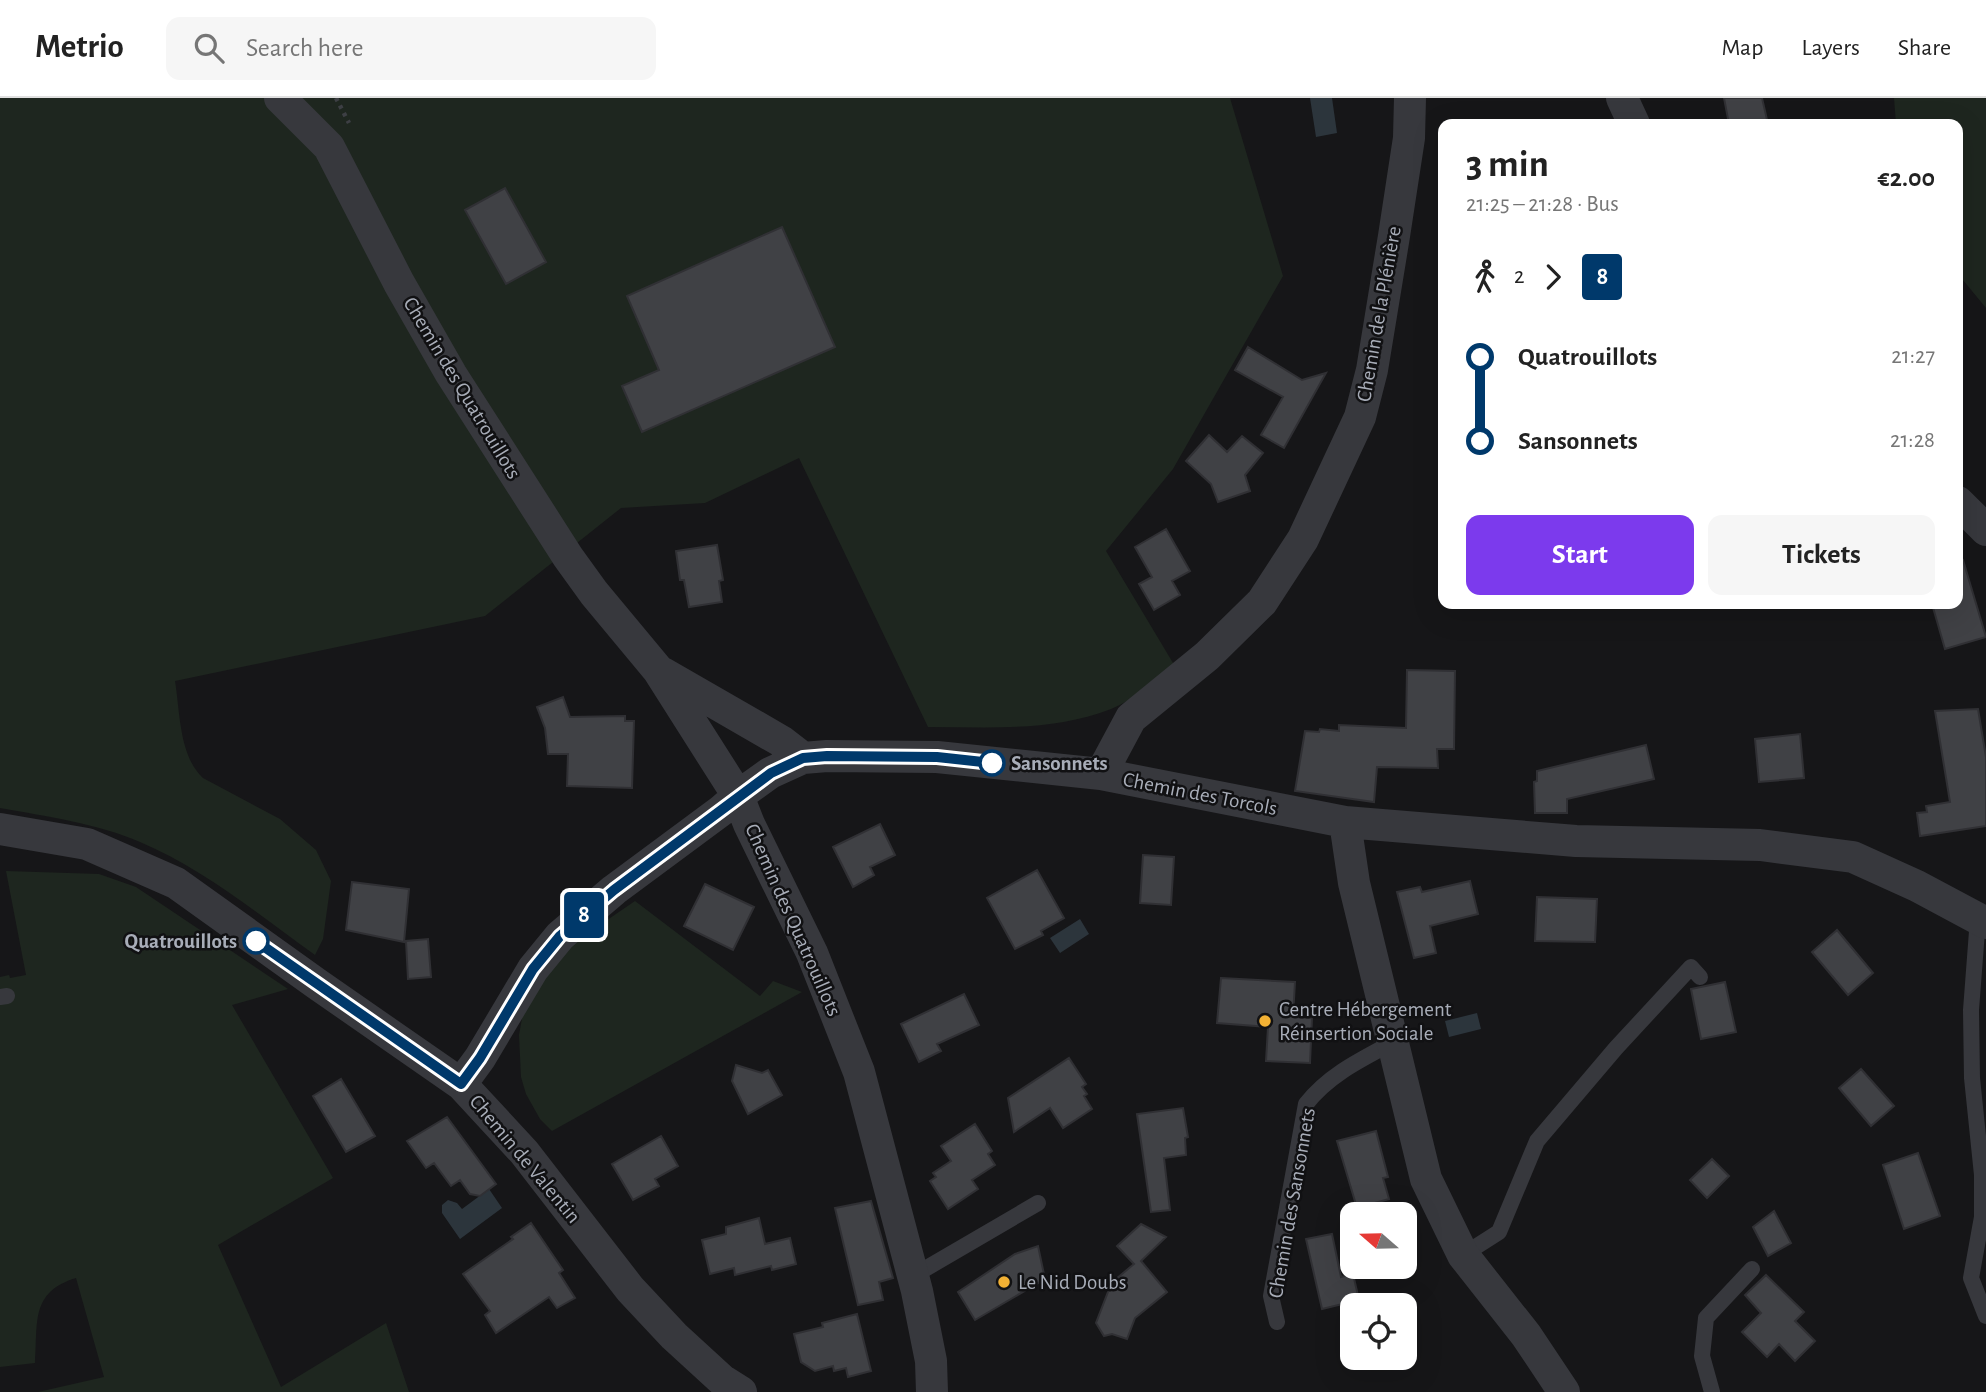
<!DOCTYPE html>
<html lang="en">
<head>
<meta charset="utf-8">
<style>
	body { margin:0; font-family:"Alegreya Sans",sans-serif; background:#f6f6f6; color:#222; height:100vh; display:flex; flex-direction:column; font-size:26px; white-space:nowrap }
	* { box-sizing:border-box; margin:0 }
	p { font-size:23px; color:#767676 }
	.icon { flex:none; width:38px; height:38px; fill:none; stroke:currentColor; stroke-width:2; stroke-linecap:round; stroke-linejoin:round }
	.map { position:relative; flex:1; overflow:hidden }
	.side { position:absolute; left:1438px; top:21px; width:525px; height:490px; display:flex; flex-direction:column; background:#fff; border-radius:14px; box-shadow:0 7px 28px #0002 }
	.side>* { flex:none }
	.badge { padding:0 14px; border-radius:5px; font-size:24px; line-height:46px }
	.needle { width:46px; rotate:290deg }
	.buttons { position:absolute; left:1340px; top:1104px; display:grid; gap:14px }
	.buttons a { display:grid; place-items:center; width:77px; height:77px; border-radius:14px; background:#fff; box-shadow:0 7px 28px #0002; font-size:35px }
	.map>.badge { position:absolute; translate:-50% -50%; box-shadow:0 0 0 4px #fff }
	.legs { display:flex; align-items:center; gap:10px; height:77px; padding:0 28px; font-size:23px }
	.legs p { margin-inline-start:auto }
	.overview { display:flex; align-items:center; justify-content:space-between; height:119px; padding:0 28px }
	h1 { font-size:38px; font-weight:700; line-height:52px }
	.primary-button { display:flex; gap:14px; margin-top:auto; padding:14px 28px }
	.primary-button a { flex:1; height:80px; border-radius:14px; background:#7c3aed; color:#fff; font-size:28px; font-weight:700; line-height:80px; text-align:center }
	.primary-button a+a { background:#f6f6f6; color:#222 }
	ul { padding:0 28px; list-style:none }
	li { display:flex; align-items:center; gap:24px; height:84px; font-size:26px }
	li i { display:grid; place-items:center; width:10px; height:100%; margin:0 9px; background:currentColor }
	li i::after { content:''; width:18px; height:18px; margin:-9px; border:5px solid; border-radius:50%; background:#fff }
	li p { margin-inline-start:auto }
	li:first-child i { background:linear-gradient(#0000 50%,currentColor 0) }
	li:last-child i { background:linear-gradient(currentColor 50%,#0000 0) }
	header { display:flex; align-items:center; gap:42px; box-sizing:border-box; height:98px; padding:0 35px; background:#fff; border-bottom:2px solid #e0e0e0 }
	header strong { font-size:33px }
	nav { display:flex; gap:38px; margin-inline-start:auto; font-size:24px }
	.search { width:490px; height:63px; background:#f6f6f6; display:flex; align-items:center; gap:18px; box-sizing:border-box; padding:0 24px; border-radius:14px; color:#767676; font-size:26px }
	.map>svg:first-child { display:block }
</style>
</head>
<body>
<header>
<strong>Metrio</strong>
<div class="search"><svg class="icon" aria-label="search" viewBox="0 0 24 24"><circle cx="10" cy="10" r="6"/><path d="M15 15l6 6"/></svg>Search here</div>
<nav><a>Map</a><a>Layers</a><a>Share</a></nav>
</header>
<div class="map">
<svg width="1986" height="1294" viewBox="0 0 1986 1294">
	<rect width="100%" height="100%" fill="#161618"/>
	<!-- green -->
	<path fill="#1e261f" d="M 0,0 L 1230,0 L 1283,178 L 1173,371 L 1106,453 L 1176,570 C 1155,583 1133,602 1111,611 C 1051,634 990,629 928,629 L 799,360 L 705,405 L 621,410 L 485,518 L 175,583 C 180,613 179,658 203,680 L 280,721 L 316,752 L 331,783 L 323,841 L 315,857 C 259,817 204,771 140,744 C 99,726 45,718 0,710 Z
		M 1894,0 L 1986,0 L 1986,210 L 1958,176 L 1958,26 L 1896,26 Z
		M 6,773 L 99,776 L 136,789 L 288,891 L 232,907 L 333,1080 L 218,1147 L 281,1289 L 386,1225 L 409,1294 L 38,1294 L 104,1279 L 76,1180 C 30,1194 38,1225 35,1265 L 0,1269 L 0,879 L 9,877 L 10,880 L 26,877 Z
		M 635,803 L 760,898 L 773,883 L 802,894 L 552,1033 L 540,1021 L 526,996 L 521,979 L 519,937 L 523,915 L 531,892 L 575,844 Z"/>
	<!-- water -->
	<path fill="#2c353c" d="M 1310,0 L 1332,0 L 1337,35 L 1316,39 Z
		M 1080,821 L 1089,836 L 1060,855 L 1050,840 Z
		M 1477,915 L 1481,931 L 1449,939 L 1445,923 Z
		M 489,1091 L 502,1110 L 460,1141 L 442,1115 L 442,1107 L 448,1102 L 457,1105 L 462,1111 Z"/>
	<!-- building -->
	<path fill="#404145" stroke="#303034" stroke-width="2" d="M 1724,0 L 1762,0 L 1768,26 L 1729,26 Z
		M 505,90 L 546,164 L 506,186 L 465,112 Z
		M 782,129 L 835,249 L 642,334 L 622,288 L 659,272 L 627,198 Z
		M 1248,249 L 1302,282 L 1326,275 L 1284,350 L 1261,337 L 1283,299 L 1235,272 Z
		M 1209,337 L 1227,354 L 1242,338 L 1263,355 L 1245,377 L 1250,393 L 1218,404 L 1211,386 L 1186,363 Z
		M 1166,431 L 1190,473 L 1172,483 L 1180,497 L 1154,512 L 1139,486 L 1152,479 L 1135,449 Z
		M 717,447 L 723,482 L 719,483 L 722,504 L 689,509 L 684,482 L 680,482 L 676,453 Z
		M 1963,462 L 1986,539 L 1945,551 L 1932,506 L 1958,506 L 1958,463 Z
		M 1407,572 L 1455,573 L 1454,651 L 1437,651 L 1438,670 L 1377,669 L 1374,704 L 1295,693 L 1305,633 L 1319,634 L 1320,631 L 1339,633 L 1339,627 L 1406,630 Z
		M 563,599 L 570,619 L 625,618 L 625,623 L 634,623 L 632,690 L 567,688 L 568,656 L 548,656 L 545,630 L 537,609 Z
		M 1978,611 L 1986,659 L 1986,728 L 1920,738 L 1917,715 L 1927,714 L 1926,708 L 1950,704 L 1935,613 Z
		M 1800,636 L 1804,680 L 1759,684 L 1755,641 Z
		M 1646,647 L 1654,681 L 1567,701 L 1567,715 L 1535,715 L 1534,684 L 1537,683 L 1537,673 Z
		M 880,726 L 895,757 L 870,769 L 874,777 L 853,789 L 833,749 Z
		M 1143,757 L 1174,759 L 1171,807 L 1140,805 Z
		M 1037,772 L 1064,820 L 1041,833 L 1043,837 L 1015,851 L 987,800 Z
		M 1470,783 L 1478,816 L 1430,828 L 1436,855 L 1414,860 L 1397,794 L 1420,789 L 1422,794 Z
		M 352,784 L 409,791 L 404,844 L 346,832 Z
		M 705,786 L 754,809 L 733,852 L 684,828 Z
		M 1537,799 L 1597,801 L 1595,844 L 1535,843 Z
		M 1837,832 L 1873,875 L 1848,897 L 1812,854 Z
		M 428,841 L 431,879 L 408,881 L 406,843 Z
		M 1221,880 L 1295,884 L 1293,919 L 1312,920 L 1310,965 L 1266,963 L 1268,929 L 1217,925 Z
		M 1725,884 L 1736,934 L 1701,941 L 1691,891 Z
		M 964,896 L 979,927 L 937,946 L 941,953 L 919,964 L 901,926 Z
		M 1069,960 L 1086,986 L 1082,989 L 1087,996 L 1084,998 L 1092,1011 L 1063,1030 L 1050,1010 L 1014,1034 L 1008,1000 Z
		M 736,967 L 762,975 L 768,972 L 782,997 L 748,1016 L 732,983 Z
		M 1861,971 L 1894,1008 L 1871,1028 L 1839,990 Z
		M 341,981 L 375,1038 L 346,1054 L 313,998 Z
		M 1183,1010 L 1188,1039 L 1185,1040 L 1186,1057 L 1164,1060 L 1170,1112 L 1151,1114 L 1137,1016 Z
		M 447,1019 L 496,1086 L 480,1098 L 470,1096 L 460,1082 L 451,1088 L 434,1065 L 426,1070 L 407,1043 Z
		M 975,1026 L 992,1053 L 988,1056 L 995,1067 L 972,1082 L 978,1091 L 948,1111 L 930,1083 L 936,1079 L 933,1075 L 951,1063 L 941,1048 Z
		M 1376,1033 L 1388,1079 L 1383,1080 L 1389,1101 L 1357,1110 L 1337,1043 Z
		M 661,1038 L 678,1068 L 655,1081 L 659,1088 L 633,1102 L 612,1066 Z
		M 1918,1055 L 1940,1118 L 1904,1131 L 1883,1067 Z
		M 1712,1061 L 1729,1078 L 1707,1100 L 1690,1082 Z
		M 871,1103 L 893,1180 L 879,1184 L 883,1202 L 858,1207 L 835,1110 Z
		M 1774,1113 L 1791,1145 L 1768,1158 L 1753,1129 Z
		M 759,1120 L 765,1146 L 790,1140 L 796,1166 L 772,1172 L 771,1168 L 735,1177 L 734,1170 L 710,1176 L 702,1142 L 726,1136 L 726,1129 Z
		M 531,1125 L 563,1172 L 559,1175 L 575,1200 L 557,1210 L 549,1199 L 496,1235 L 485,1217 L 490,1213 L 463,1176 L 513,1141 L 511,1139 Z
		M 1141,1126 L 1166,1139 L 1141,1163 L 1167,1194 L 1135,1220 L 1127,1241 L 1112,1236 L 1104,1238 L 1096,1225 L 1113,1181 L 1116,1181 L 1134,1166 L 1117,1148 Z
		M 1332,1136 L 1341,1179 L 1353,1176 L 1359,1202 L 1322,1211 L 1306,1141 Z
		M 1038,1148 L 1045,1181 L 975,1222 L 958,1194 L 1015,1156 Z
		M 1766,1177 L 1804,1214 L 1795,1223 L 1815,1243 L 1795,1263 L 1779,1246 L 1767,1259 L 1742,1234 L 1761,1215 L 1745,1197 Z
		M 857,1216 L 871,1273 L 848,1279 L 846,1270 L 834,1273 L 833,1268 L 815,1273 L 801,1264 L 794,1236 L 823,1229 L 822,1225 Z"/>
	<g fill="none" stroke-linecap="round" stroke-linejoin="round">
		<!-- path -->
		<path stroke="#3d3f44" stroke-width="4.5" stroke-dasharray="3.5 5" stroke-linecap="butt" d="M 336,0 L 349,25"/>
		<!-- lane -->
		<path stroke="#37383d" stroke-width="16" d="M 1978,820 L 1971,912 L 1972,980 L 1982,1077 L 1982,1119 L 1971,1180 L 1986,1218
			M 0,899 L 7,898
			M 1463,1157 L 1499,1134 L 1537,1043 L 1616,950 L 1691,869 L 1700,879
			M 913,1178 L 1038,1105
			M 1277,1224 L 1271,1198 L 1306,1006 C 1329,977 1360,962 1392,945
			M 1712,1294 L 1702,1258 L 1706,1220 L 1752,1171"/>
		<!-- street -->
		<path stroke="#37383d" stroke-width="32" d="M 280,0 L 329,49 L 399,185 L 451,276 L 568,459 L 594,495 L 658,572 L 738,698 L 749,726 L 812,855 L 859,974 L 917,1193 L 931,1263 L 932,1294
			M 1622,0 L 1634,26
			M 1958,404 L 1986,432
			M 663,575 L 781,643 L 803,660
			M 1101,676 L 1131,620 L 1207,558 L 1262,504 L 1303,441 L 1360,319 L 1372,272 L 1394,138 L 1409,40 L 1410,0
			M 1345,724 L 1354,785 L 1426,1081 L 1463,1157 L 1526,1237 L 1564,1294
			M 0,731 L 87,746 L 176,785 L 317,886 L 461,986 L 524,1054 L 630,1191 L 674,1238 L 722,1282 L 741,1294
			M 461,986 L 480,960 L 533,871 L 560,838 L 614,792 L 722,712 L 738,698 L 770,675 L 803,660 L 827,658 L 937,659 L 1101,676 L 1345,724 L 1576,743 L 1760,747 L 1853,759 L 1917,788 L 1986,825"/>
	</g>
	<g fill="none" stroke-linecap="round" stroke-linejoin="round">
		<defs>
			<path id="line-1" d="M 256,843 L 461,986 L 480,960 L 533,871 L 560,838 L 614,792 L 771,675 L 803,660 L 827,658 L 937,659 L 992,665"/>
		</defs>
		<!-- line-1 casing -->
		<use href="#line-1" stroke="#fff" stroke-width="16"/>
		<!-- line-1 -->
		<use href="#line-1" stroke="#00396b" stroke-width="10"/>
	</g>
	<!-- markers -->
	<g fill="#fff" stroke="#00396b" stroke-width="3.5">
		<circle cx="992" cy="665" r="12"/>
		<circle cx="256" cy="843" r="12"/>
	</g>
	<g fill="#f2b134" stroke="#111113" stroke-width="2.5">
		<circle cx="1265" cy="923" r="7"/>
		<circle cx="1004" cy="1184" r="7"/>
	</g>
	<g text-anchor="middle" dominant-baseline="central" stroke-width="5" stroke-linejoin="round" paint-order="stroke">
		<!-- street labels -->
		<g font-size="21" fill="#a8adb8" stroke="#111113">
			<text transform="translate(1379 216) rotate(-80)">Chemin de la Plénière</text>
			<text transform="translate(462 290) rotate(59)">Chemin des Quatrouillots</text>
			<text transform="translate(1200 696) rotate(11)">Chemin des Torcols</text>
			<text transform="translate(793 822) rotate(66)">Chemin des Quatrouillots</text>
			<text transform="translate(525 1061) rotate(50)">Chemin de Valentin</text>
			<text transform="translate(1292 1105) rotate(-80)">Chemin des Sansonnets</text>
		</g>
		<!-- stop labels -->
		<g font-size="21" font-weight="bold" fill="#a8adb8" stroke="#111113" text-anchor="start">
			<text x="1011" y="665">Sansonnets</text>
			<text x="237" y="843" text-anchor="end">Quatrouillots</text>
		</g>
		<!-- poi labels -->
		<g font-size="21" fill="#a8adb8" stroke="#111113" text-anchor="start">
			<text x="1279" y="911">Centre Hébergement<tspan x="1279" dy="24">Réinsertion Sociale</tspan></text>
			<text x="1018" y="1184">Le Nid Doubs</text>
		</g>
	</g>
</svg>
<div class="buttons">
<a><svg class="needle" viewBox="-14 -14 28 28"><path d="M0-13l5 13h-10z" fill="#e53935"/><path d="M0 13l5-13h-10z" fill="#767676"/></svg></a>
<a><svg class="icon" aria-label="locate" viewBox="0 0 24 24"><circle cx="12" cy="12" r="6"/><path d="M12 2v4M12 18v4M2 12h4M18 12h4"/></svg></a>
</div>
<b class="badge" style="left:584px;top:817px;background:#00396b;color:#fff">8</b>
<section class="side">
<div class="overview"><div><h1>3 min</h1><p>21:25 – 21:28 · Bus</p></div><b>€2.00</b></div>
<div class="legs"><svg class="icon" aria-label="walk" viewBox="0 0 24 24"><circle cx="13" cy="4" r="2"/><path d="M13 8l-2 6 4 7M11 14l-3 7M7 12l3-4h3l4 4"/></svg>2<svg class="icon" aria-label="forward" viewBox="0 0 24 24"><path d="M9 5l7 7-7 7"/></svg><b class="badge" style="background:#00396b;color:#fff">8</b></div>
<ul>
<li><i style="color:#00396b"></i><b>Quatrouillots</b><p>21:27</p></li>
<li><i style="color:#00396b"></i><b>Sansonnets</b><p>21:28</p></li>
</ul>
<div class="primary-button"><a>Start</a><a>Tickets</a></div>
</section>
</div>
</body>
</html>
